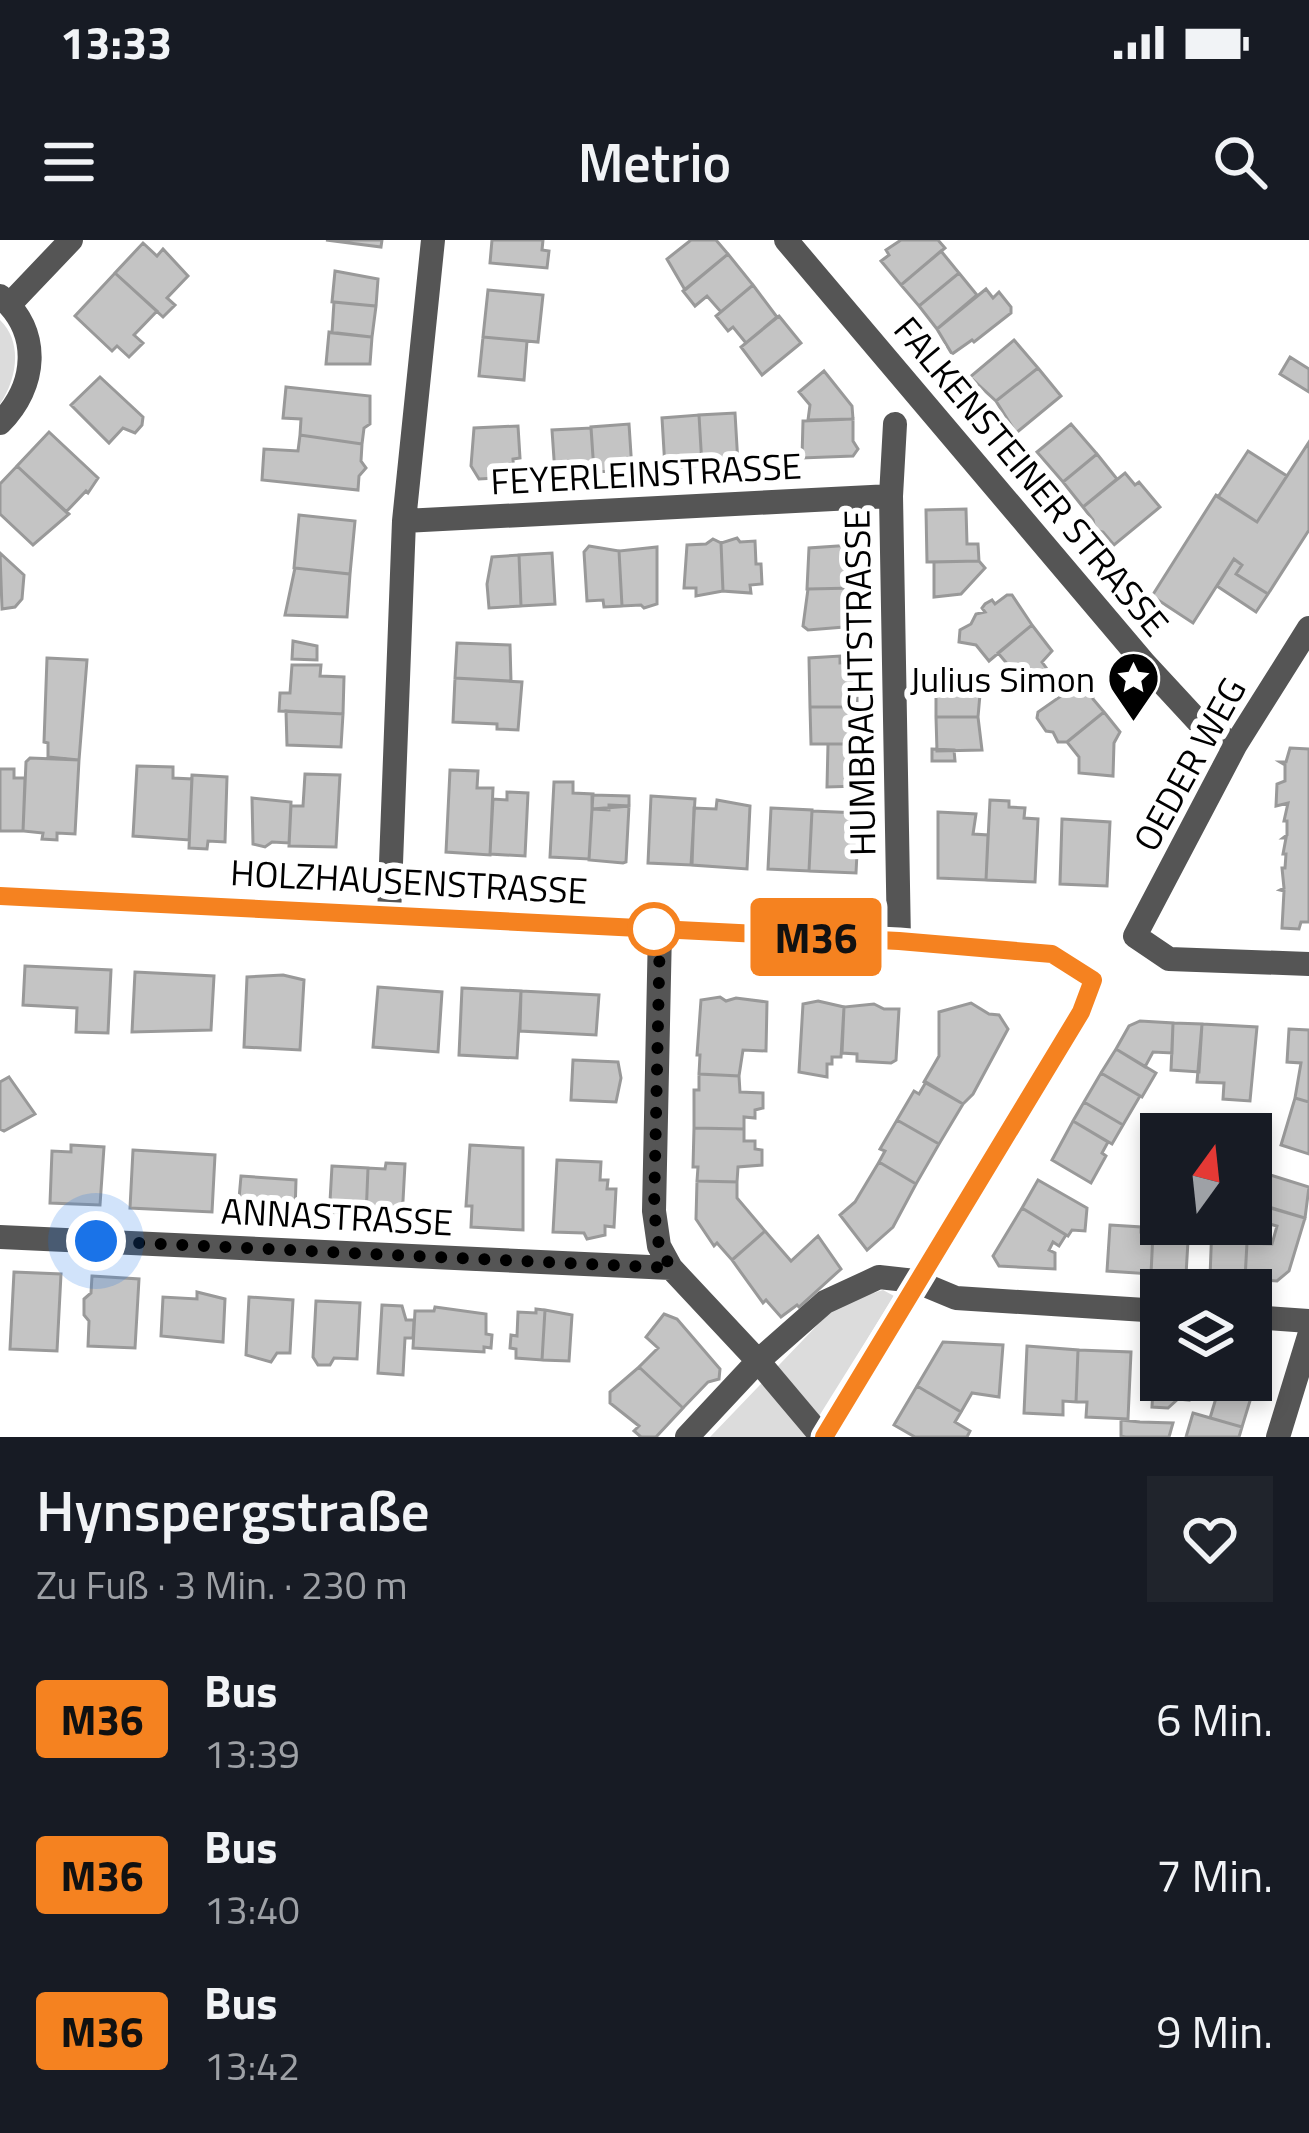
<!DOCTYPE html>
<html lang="de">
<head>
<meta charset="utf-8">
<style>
	body { margin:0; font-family:"Titillium Web",sans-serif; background:#20242c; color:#f1f3f6; height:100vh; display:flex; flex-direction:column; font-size:45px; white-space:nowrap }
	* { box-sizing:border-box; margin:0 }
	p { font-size:39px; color:#9ea1a6 }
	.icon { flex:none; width:66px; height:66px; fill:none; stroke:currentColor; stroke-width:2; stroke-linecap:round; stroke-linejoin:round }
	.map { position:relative; height:1197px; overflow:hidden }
	.side { display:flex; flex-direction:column; background:#171b24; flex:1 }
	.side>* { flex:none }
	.badge { padding:0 24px; border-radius:9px; font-size:42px; line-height:78px }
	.needle { width:78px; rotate:15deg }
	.fabs { position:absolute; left:1140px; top:873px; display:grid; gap:24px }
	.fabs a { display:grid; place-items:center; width:132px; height:132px; border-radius:0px; background:#171b24; box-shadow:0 6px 18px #0003; font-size:60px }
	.you { position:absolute; width:60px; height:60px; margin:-30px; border:9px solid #fff; border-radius:50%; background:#1a73e8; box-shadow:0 0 0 18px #1a73e833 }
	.map>.badge { position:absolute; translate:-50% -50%; box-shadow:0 0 0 6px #fff }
	.round { display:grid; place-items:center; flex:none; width:126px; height:126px; border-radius:0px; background:#20242c }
	.head { display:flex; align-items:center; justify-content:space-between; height:204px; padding:0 36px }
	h1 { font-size:57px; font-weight:600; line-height:90px }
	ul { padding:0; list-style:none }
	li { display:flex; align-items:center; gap:36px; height:156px; padding:0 36px }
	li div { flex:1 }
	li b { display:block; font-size:45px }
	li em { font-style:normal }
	li .badge { min-width:132px; font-weight:700; text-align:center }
	.status { display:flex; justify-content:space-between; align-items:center; height:84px; padding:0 60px; background:#171b24; direction:ltr }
	.status svg { height:33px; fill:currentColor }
	header { display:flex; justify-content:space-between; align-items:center; height:156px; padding:0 36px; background:#171b24; font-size:54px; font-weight:600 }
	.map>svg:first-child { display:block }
</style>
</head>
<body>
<div class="status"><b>13:33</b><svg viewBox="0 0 49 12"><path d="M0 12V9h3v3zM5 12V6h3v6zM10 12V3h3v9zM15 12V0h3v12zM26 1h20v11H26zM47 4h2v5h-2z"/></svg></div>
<header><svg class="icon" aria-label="menu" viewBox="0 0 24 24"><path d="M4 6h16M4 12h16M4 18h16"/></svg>Metrio<svg class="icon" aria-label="search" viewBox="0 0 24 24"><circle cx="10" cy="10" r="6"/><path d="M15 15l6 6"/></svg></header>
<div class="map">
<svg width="1309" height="1197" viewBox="0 0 1309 1197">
	<rect width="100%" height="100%" fill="#fff"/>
	<!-- green -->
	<path fill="#dcdcdc" d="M 0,80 C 23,102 17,139 0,164 Z
		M 883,1050 L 894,1056 L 806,1197 L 710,1197 L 827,1075 L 847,1061 Z"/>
	<!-- building -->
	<path fill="#c4c4c4" stroke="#999" stroke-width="3" d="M 326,0 L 382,0 L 381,7 Z
		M 492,0 L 543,0 L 542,10 L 549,11 L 547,28 L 490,23 Z
		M 691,0 L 716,0 L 728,14 L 685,50 L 667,19 Z
		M 901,0 L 938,0 L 945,8 L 901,45 L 881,21 L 889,15 L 886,10 Z
		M 143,3 L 157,16 L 163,9 L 188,36 L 167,58 L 175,65 L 163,77 L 115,33 Z
		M 941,11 L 959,33 L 919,66 L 901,45 Z
		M 728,14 L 753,45 L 721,72 L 707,56 L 695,66 L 683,51 Z
		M 335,31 L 378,39 L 376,66 L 332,62 Z
		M 115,33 L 157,71 L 134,95 L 143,103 L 129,117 L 117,106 L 112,111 L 75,76 Z
		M 959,33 L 977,55 L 937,89 L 919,66 Z
		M 753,45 L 777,77 L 746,103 L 733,87 L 728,91 L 716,76 Z
		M 986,49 L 993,58 L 999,52 L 1011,67 L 1011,73 L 974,102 L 972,100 L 952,114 L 937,89 Z
		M 488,50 L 543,55 L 538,102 L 483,97 Z
		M 334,62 L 376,66 L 372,97 L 332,93 Z
		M 779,76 L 801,103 L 762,135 L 741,107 Z
		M 329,92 L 372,97 L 370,124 L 326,124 Z
		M 483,97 L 527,101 L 524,140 L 479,136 Z
		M 1014,100 L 1038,128 L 996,161 L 970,137 Z
		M 1290,117 L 1309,129 L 1309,152 L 1280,134 Z
		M 1038,128 L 1061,156 L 1016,193 L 996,161 Z
		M 824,131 L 852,166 L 853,179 L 808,180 L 810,165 L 799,152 Z
		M 100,137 L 143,177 L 142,185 L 135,193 L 123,188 L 109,203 L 71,165 Z
		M 286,147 L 370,156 L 370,184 L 364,188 L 362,204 L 300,195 L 301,179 L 283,178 Z
		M 735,173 L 738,224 L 702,226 L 699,175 Z
		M 699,175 L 702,226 L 665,228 L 662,178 Z
		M 853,179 L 853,201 L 858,209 L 853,216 L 802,218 L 803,181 Z
		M 629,184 L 632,230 L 628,235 L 617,236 L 615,231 L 594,232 L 591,187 Z
		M 1071,184 L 1097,214 L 1063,242 L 1037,212 Z
		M 518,186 L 520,218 L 513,219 L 514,237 L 479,239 L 471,226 L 474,188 Z
		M 591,188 L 594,232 L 555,234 L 552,190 Z
		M 49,192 L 98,238 L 88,253 L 86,251 L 66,272 L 17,226 Z
		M 300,195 L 362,204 L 361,221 L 366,228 L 359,236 L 358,250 L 262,240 L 264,209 L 298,211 Z
		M 1309,202 L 1309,290 L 1268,354 L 1236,334 L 1242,325 L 1234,319 L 1193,383 L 1152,356 L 1216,255 L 1257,282 Z
		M 1248,211 L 1287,236 L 1257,282 L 1218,257 Z
		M 1097,214 L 1117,239 L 1083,267 L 1063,242 Z
		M 17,226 L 69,274 L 33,305 L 0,274 L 0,244 Z
		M 1125,233 L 1135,245 L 1139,242 L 1160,267 L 1114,305 L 1103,292 L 1095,290 L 1093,280 L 1083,267 Z
		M 966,269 L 967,304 L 978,304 L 979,321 L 927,322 L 926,270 Z
		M 299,275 L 355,281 L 350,334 L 294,328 Z
		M 737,298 L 740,302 L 755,301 L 756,324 L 761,324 L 762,344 L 750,345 L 751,353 L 723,351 L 721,303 Z
		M 713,299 L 721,303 L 723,351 L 696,356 L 696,348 L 684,348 L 687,305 L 706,304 Z
		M 852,305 L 857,311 L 855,348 L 807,349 L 809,308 Z
		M 589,306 L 619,311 L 622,366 L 604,367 L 603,360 L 587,361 L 584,312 Z
		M 657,307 L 657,364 L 644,368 L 641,365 L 622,366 L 619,311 Z
		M 0,313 L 24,335 L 22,359 L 15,367 L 2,369 Z
		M 552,313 L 555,364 L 521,366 L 519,315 Z
		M 519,315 L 521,366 L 489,368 L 487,344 L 492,317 Z
		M 1234,319 L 1242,325 L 1236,334 L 1268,354 L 1256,372 L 1217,346 Z
		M 979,321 L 985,328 L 961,354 L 934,357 L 934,322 Z
		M 295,328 L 350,334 L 347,377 L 285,375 Z
		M 855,348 L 856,386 L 808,390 L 803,386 L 808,349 Z
		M 1007,355 L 1012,355 L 1032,385 L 989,421 L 976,405 L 959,402 L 960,390 L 971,384 L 976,374 L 985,372 L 982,368 L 985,364 L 992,360 L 995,364 Z
		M 1032,385 L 1052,411 L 1042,422 L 1047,429 L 1026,446 L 998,413 Z
		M 293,401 L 317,406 L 317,420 L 292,419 Z
		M 457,403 L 510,405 L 511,441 L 455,438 Z
		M 840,416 L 840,423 L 857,422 L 857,467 L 810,467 L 809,418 Z
		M 47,418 L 87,420 L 79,520 L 48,517 L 48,503 L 44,502 Z
		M 292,425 L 321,425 L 320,436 L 344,437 L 343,474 L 279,471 L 280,453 L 290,453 Z
		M 455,438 L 522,442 L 518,490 L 497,489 L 497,484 L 453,482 Z
		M 1081,442 L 1094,451 L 1093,459 L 1104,472 L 1067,502 L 1058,502 L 1053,492 L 1046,491 L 1037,478 L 1038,472 Z
		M 981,443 L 978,477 L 936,477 L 936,445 Z
		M 810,467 L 857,467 L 858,504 L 811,504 Z
		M 286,471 L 343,474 L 341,507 L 287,505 Z
		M 1104,472 L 1120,492 L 1114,503 L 1113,536 L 1079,533 L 1079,517 L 1067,502 Z
		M 936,477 L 978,477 L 982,510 L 937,511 Z
		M 828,504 L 858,504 L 859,546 L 827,547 Z
		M 1290,508 L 1309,509 L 1309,682 L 1301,682 L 1299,689 L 1282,688 L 1284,651 L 1280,650 L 1284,648 L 1282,628 L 1285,628 L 1286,614 L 1283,614 L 1286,598 L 1283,598 L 1287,595 L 1287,581 L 1284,581 L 1288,563 L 1276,566 L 1277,544 L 1285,541 L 1285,525 L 1280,522 L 1286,522 Z
		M 932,509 L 954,510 L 955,521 L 932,521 Z
		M 30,518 L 79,520 L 75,594 L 57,593 L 57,600 L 42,599 L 43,593 L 23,591 L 26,522 Z
		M 137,526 L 173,527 L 173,538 L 192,539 L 189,600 L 133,596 Z
		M 0,529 L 14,529 L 14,538 L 25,538 L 23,591 L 0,591 Z
		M 450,530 L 478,531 L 477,548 L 493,548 L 490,615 L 446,612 Z
		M 305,534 L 340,535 L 336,607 L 289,606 L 291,566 L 303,566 Z
		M 192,535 L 227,537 L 225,602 L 208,601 L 207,609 L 189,608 Z
		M 554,542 L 573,542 L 573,553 L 593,554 L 589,619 L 550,617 Z
		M 507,552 L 528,553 L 525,616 L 490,614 L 493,559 L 507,560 Z
		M 592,555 L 629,556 L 629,566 L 592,569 Z
		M 651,556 L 695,559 L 691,625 L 648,623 Z
		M 252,558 L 291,562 L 289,603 L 272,602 L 265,607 L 253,604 Z
		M 717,560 L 750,566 L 747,629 L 692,625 L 694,568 L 716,569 Z
		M 990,560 L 1009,561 L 1009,567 L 1025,568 L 1024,578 L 1038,579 L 1035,642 L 986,640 Z
		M 609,565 L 629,566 L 626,622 L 623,623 L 589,620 L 592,569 L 609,570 Z
		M 771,568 L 812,570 L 809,631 L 768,629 Z
		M 812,571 L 859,573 L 856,633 L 809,631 Z
		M 938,572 L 976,574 L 973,594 L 988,595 L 986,640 L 938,638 Z
		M 1062,579 L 1110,582 L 1107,646 L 1060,644 Z
		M 25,726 L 111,730 L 108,793 L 76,792 L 77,768 L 23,765 Z
		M 135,732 L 214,736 L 211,790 L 132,792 Z
		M 283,735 L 304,740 L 300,810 L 244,807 L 247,737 Z
		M 378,747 L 442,752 L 438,812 L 373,807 Z
		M 462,748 L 521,751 L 517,818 L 459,815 Z
		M 521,751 L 599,755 L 596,795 L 520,791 Z
		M 720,757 L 726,761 L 736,758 L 767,762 L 766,811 L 743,810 L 739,836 L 699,834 L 700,815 L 697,815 L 701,760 Z
		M 818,761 L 844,767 L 841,817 L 832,817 L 832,824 L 827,824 L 827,837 L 799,832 L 803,764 Z
		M 971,763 L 989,774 L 999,775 L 1008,789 L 973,854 L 963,864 L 924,842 L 939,816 L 939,772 Z
		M 874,764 L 884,769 L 899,769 L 896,820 L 891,823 L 857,821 L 857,814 L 842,813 L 844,767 Z
		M 1140,781 L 1173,783 L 1172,813 L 1153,812 L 1145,827 L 1116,809 L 1129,786 Z
		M 1173,783 L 1202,784 L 1199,832 L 1171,830 Z
		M 1202,784 L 1257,787 L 1250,861 L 1223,859 L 1224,843 L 1197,842 Z
		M 1289,789 L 1309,790 L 1309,862 L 1295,858 L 1301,823 L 1287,822 Z
		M 1116,809 L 1156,833 L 1142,857 L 1101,833 Z
		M 573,820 L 618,822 L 621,838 L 616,862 L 571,860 Z
		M 1101,833 L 1140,856 L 1123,885 L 1084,862 Z
		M 699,834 L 739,836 L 740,852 L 763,853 L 763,868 L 755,870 L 755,878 L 744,877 L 744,889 L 694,888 L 694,850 L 699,850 Z
		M 9,837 L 35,874 L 4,891 L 0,889 L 0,842 Z
		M 926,842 L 963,864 L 939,904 L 897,880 L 914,851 L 919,854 Z
		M 1295,858 L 1309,862 L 1309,914 L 1281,905 Z
		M 1084,862 L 1123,885 L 1112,904 L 1073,881 Z
		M 897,880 L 939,904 L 916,944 L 879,922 L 885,911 L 880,909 Z
		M 1073,881 L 1108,902 L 1102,913 L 1106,916 L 1091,943 L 1052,920 Z
		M 694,888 L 744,889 L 744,901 L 755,901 L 755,909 L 762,910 L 762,925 L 738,927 L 737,942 L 697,941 L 698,927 L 693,927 Z
		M 71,905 L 104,907 L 100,965 L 50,963 L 52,911 L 71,912 Z
		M 470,905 L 523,908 L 523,990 L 471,987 L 472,966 L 466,966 Z
		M 133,910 L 215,915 L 212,972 L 130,968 Z
		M 557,920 L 601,922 L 600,940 L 608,940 L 607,949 L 616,949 L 614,987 L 605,986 L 605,995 L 587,999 L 584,993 L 553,992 Z
		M 879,922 L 916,944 L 893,987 L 867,1010 L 840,975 L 855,962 Z
		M 386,923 L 405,924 L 402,979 L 366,977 L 368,928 L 385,929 Z
		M 332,926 L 368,928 L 366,977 L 329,979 Z
		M 1251,929 L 1309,947 L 1305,978 L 1260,965 L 1264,953 L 1251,942 Z
		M 241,936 L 296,940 L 295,973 L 258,976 L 259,971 L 238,970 Z
		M 1038,940 L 1087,968 L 1085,991 L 1072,990 L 1068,996 L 1022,968 Z
		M 697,941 L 737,942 L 737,958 L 765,991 L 732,1020 L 717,1003 L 714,1006 L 696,979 Z
		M 1269,967 L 1305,978 L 1289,1031 L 1277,1041 L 1245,1039 L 1247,1003 L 1272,1004 L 1277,986 L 1266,983 Z
		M 1022,968 L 1066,995 L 1059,1006 L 1053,1002 L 1049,1010 L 1055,1013 L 1055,1029 L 999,1026 L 993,1016 Z
		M 1166,984 L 1189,984 L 1186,1035 L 1151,1034 L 1153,993 L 1165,993 Z
		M 1212,984 L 1248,984 L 1245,1039 L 1210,1037 Z
		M 1110,985 L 1141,987 L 1141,992 L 1153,993 L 1151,1034 L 1107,1031 Z
		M 765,991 L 791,1021 L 818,996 L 841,1029 L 799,1067 L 797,1065 L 781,1077 L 766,1060 L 763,1063 L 732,1020 Z
		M 14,1032 L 61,1034 L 57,1111 L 10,1109 Z
		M 92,1036 L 139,1039 L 135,1108 L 88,1106 L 89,1081 L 84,1075 L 84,1059 L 91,1053 Z
		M 197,1052 L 225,1059 L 223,1102 L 161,1096 L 163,1057 L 197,1059 Z
		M 249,1057 L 293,1060 L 290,1113 L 277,1113 L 271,1122 L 246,1115 Z
		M 316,1061 L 360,1063 L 357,1119 L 334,1118 L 330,1125 L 318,1125 L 313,1117 Z
		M 382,1065 L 402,1066 L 406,1080 L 414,1080 L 413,1098 L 405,1098 L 403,1135 L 378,1133 Z
		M 435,1067 L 486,1074 L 486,1094 L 492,1095 L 491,1108 L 484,1107 L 484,1112 L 413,1108 L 415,1071 L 434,1071 Z
		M 536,1069 L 545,1070 L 542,1120 L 516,1118 L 516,1109 L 510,1108 L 511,1095 L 517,1096 L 518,1072 L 536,1073 Z
		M 545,1070 L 572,1075 L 569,1121 L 542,1120 Z
		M 664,1074 L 677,1079 L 720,1129 L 719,1139 L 708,1142 L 683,1168 L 639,1127 L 658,1108 L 646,1097 Z
		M 943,1102 L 1003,1105 L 999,1157 L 972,1153 L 961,1172 L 917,1146 Z
		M 1027,1106 L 1078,1110 L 1076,1162 L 1063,1161 L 1063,1175 L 1024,1173 Z
		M 1078,1110 L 1131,1112 L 1128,1179 L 1086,1177 L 1087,1162 L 1076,1162 Z
		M 1155,1113 L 1161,1113 L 1161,1140 L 1195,1140 L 1190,1141 L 1189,1160 L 1178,1159 L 1168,1168 L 1152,1167 Z
		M 1251,1118 L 1260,1128 L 1242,1187 L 1210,1178 L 1216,1158 L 1227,1156 L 1228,1150 L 1221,1148 L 1219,1142 L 1195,1140 L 1251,1140 Z
		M 639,1127 L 683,1168 L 656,1197 L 641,1197 L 634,1191 L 639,1186 L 610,1163 L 610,1152 Z
		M 917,1146 L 961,1172 L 955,1182 L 970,1191 L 967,1197 L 915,1197 L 894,1185 Z
		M 1193,1173 L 1242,1187 L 1239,1197 L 1186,1197 Z
		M 1121,1180 L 1140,1182 L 1173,1183 L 1169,1197 L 1125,1197 L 1121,1196 Z"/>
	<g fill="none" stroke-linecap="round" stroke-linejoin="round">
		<!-- street -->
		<path stroke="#555" stroke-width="24" d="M 786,0 L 1145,424 L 1207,491 L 1236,504
			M 0,56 C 42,92 37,146 0,183
			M 10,64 L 71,0
			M 895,184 L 891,256 L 899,701
			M 404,281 L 891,256
			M 1309,388 L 1236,504 L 1135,696 L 1169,719 L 1309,724
			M 0,656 L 899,701 L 1052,714 L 1093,740 L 1081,772 L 824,1197
			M 389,676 L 404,281 L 433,0
			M 660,690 L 654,971 L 659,1006 L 671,1028 L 758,1121 L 822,1197
			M 0,997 L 671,1028
			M 1251,1077 L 1309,1081
			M 687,1197 L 758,1121 L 825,1062 L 879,1037 L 915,1041 L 956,1058 L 1161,1071
			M 1278,1197 L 1309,1096"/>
	</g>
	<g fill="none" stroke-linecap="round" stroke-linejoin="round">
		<defs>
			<path id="line" d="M 0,656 L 899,701 L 1052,714 L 1093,740 L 1081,772 L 824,1197"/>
		</defs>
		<!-- line casing -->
		<use href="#line" stroke="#fff" stroke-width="27"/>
		<!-- line -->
		<use href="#line" stroke="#f58220" stroke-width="18"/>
		<!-- walk -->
		<path stroke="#000" stroke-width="12" stroke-dasharray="0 21.6" d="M 96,1001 L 671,1028 L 659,1006 L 654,971 L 660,690 L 654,689"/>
	</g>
	<!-- icons -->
	<defs>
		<symbol id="sight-pin" viewBox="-11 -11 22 30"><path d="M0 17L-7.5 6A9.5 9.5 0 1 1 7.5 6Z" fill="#000" stroke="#fff"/><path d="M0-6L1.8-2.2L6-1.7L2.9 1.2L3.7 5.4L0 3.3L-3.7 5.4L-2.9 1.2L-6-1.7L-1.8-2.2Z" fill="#fff"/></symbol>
	</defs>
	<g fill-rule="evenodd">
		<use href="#sight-pin" x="1104" y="408" width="59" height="81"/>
	</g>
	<!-- markers -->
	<circle fill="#fff" stroke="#f58220" stroke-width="6" cx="654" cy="689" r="24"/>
	<g text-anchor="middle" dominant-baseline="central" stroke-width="12" stroke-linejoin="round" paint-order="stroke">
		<!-- street labels -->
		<g font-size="36" fill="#000" stroke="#fff">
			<text transform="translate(646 233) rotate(-3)">FEYERLEINSTRASSE</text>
			<text transform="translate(1032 236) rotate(50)">FALKENSTEINER STRASSE</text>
			<text transform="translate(859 443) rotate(-91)">HUMBRACHTSTRASSE</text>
			<text transform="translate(1189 524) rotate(-61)">OEDER WEG</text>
			<text transform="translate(409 641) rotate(3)">HOLZHAUSENSTRASSE</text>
			<text transform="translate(337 976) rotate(3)">ANNASTRASSE</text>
		</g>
		<!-- poi labels -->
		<g font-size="36" fill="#000" stroke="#fff" text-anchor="end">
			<text x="1095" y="438">Julius Simon</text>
		</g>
	</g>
</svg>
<div class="fabs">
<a><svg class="needle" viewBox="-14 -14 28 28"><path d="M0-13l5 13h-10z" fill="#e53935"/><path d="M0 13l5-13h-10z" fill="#9ea1a6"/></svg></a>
<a><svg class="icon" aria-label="layers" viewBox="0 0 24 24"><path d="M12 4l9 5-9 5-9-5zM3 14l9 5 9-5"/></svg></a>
</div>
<div class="you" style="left:96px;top:1001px"></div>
<b class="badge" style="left:816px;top:697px;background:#f58220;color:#111">M36</b>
</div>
<section class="side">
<div class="head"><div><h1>Hynspergstraße</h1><p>Zu Fuß · 3 Min. · 230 m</p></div><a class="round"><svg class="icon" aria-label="heart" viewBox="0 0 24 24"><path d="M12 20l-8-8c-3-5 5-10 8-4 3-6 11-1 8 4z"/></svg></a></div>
<ul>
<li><span class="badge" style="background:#f58220;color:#111">M36</span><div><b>Bus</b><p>13:39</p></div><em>6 Min.</em></li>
<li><span class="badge" style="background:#f58220;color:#111">M36</span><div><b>Bus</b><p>13:40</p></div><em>7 Min.</em></li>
<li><span class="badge" style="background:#f58220;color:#111">M36</span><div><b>Bus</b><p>13:42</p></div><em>9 Min.</em></li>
</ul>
</section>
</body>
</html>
